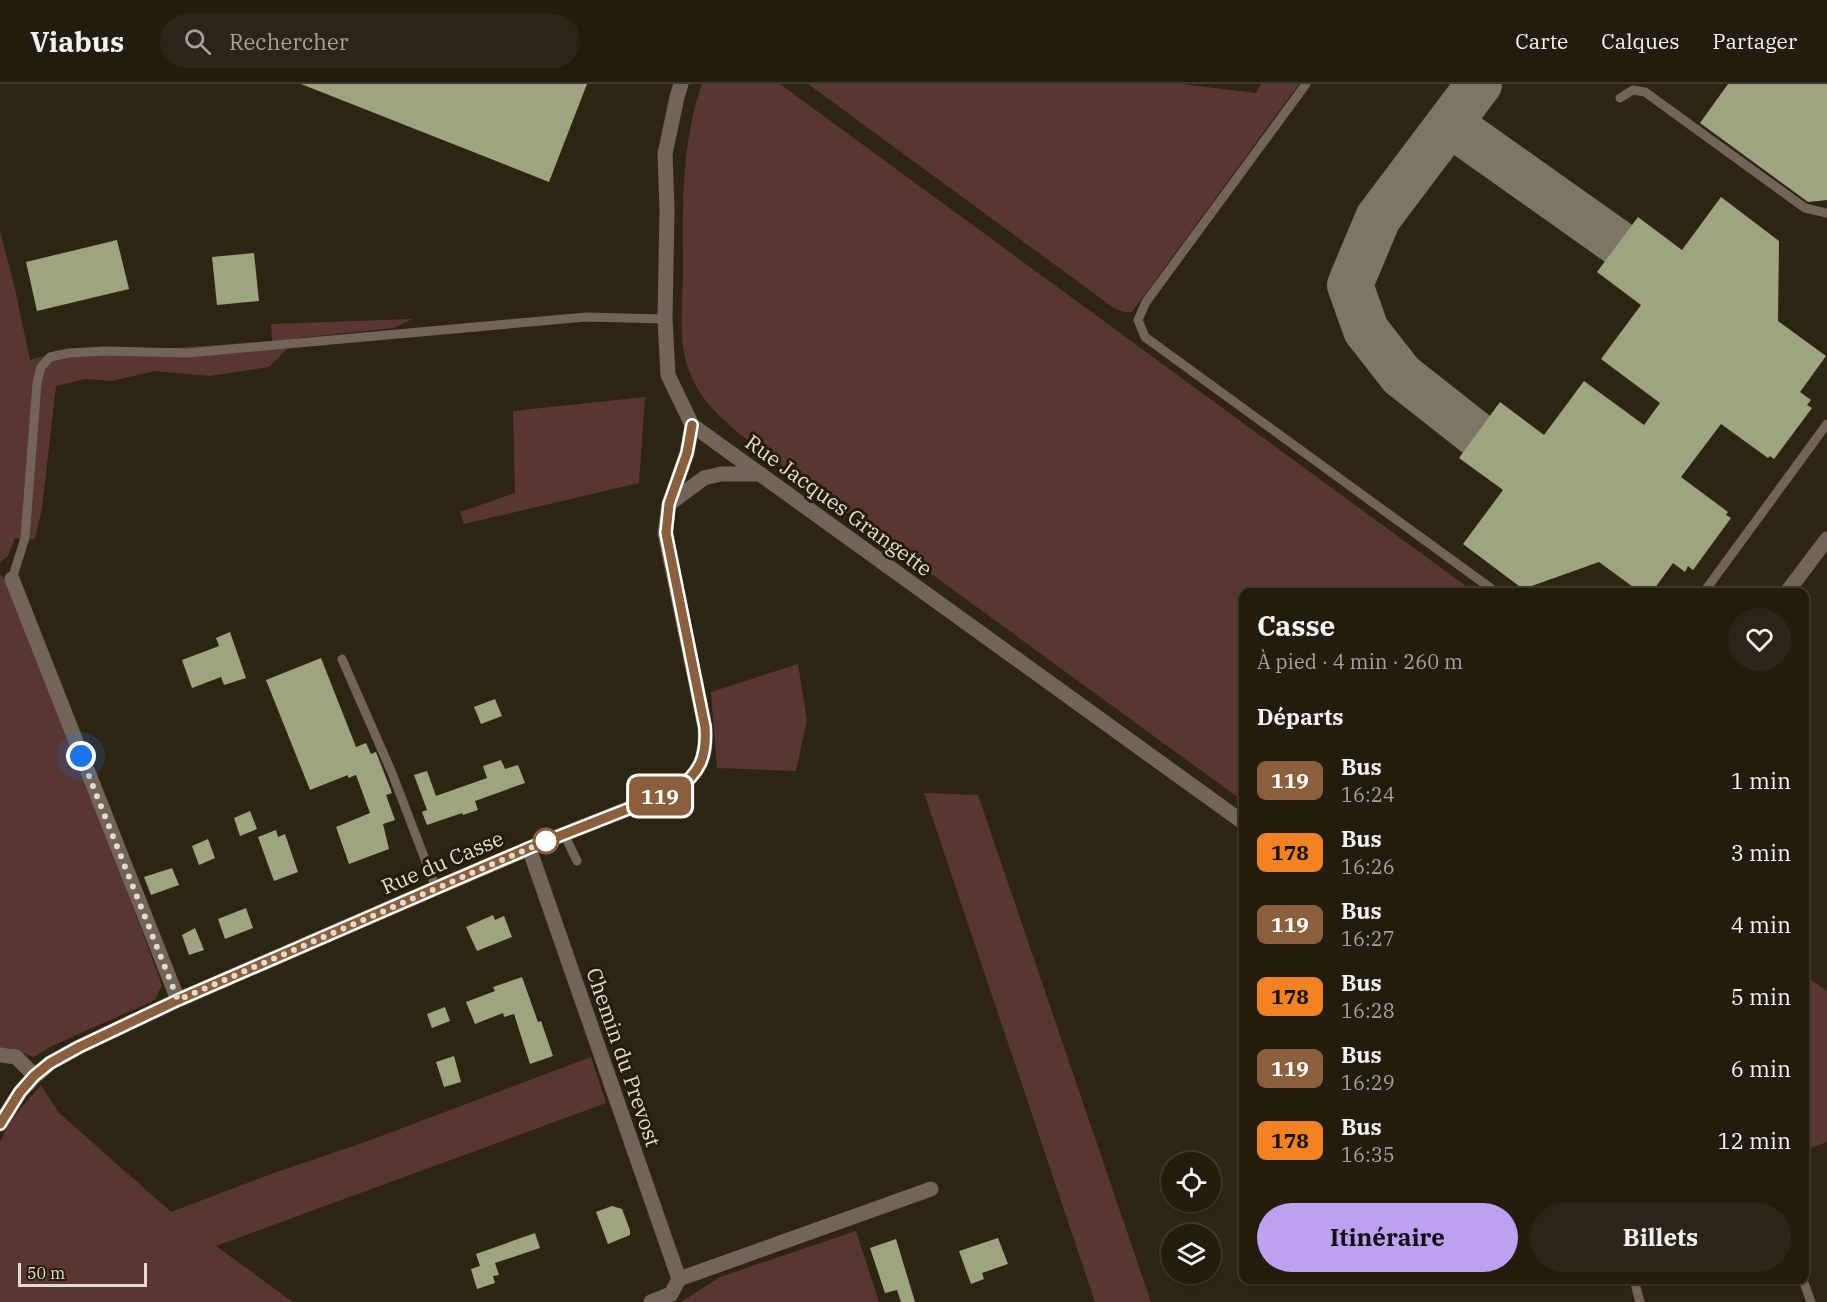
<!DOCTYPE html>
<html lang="fr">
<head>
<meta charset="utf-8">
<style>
	body { margin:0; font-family:"IBM Plex Serif",serif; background:#2a2516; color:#f1f3f6; height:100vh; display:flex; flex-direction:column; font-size:22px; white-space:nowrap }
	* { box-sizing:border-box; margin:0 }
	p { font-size:20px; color:#a2a19d }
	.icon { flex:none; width:33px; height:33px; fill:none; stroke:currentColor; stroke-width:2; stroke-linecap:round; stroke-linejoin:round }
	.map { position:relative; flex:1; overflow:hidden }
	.sheet { position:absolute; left:1239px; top:504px; width:570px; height:696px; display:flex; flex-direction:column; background:#221c0d; border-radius:12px; box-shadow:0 2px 4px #0004,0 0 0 2px #3f3a2e }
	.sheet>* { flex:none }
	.badge { padding:0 12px; border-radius:9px; font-size:21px; line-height:39px }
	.controls { position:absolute; left:1161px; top:1068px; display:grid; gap:12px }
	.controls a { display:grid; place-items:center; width:60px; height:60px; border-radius:50%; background:#221c0d; box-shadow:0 2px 4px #0004,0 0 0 2px #3f3a2e; font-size:30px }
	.scale { position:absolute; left:18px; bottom:15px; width:129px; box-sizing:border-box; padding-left:6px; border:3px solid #e1dcd0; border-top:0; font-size:16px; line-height:21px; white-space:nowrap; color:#e1dcd0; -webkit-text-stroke:4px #231c08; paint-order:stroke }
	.you { position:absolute; width:30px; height:30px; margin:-15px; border:4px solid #fff; border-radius:50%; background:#1a73e8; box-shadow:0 0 0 9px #1a73e833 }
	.map>.badge { position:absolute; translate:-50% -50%; box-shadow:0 0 0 3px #fff }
	h2 { padding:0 18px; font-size:22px; line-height:54px }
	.round { display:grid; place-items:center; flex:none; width:63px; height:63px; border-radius:32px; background:#2a2516 }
	.summary { display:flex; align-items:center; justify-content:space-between; height:102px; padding:0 18px }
	h1 { font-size:28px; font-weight:700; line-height:45px }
	.button { display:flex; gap:12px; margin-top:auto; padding:12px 18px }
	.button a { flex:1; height:69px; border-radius:36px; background:#bca0f2; color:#111; font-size:24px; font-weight:700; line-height:69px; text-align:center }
	.button a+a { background:#2a2516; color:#f1f3f6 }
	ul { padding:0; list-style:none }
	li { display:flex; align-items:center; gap:18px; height:72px; padding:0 18px }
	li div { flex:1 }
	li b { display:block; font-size:22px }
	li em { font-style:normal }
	li .badge { min-width:66px; font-weight:700; text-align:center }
	header { display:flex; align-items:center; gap:36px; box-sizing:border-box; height:84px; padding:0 30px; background:#221c0d; border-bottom:2px solid #3f3a2e }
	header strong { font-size:28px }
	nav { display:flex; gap:33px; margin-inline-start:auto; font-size:21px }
	.search { width:420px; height:54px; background:#2a2516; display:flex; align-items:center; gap:15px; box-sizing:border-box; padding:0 21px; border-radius:33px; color:#a2a19d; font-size:22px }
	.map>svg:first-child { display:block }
</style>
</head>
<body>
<header>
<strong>Viabus</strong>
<div class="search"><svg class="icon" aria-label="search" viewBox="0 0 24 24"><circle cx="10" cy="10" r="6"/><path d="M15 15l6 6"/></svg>Rechercher</div>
<nav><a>Carte</a><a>Calques</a><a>Partager</a></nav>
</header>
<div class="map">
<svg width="1827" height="1218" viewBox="0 0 1827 1218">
	<rect width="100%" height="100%" fill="#2d2511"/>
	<!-- green -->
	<path fill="#593631" d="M 702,0 L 780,0 L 1474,508 L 1244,508 L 1243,717 L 746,355 C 722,335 702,319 690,289 C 678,260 682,226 683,194 C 683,129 680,63 702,0 Z
		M 808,0 L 1182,0 L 1256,9 L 1261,0 L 1299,0 L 1132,228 L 1124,228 L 1114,224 Z
		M 0,147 L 15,205 L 30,276 L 69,265 L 174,264 L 272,257 L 271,240 L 412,235 L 394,244 L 298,254 L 269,283 L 210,292 L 155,287 L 111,297 L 85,295 L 56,302 L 42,424 L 35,455 L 15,454 L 8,472 L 0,478 Z
		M 645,313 L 639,399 L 464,440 L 460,428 L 515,409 L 513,327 Z
		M 0,490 L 6,497 L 50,601 L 162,901 L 155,916 L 50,963 L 34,973 L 10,964 L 0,964 Z
		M 798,580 L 807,636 L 796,687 L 717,684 L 711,608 Z
		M 924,709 L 978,711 L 1151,1218 L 1095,1218 Z
		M 1804,891 L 1827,907 L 1827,1058 L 1805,1066 Z
		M 591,973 L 606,1019 L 216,1162 L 293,1218 L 0,1218 L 0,1058 L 10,1037 L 41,1001 L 58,1028 L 171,1128 L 274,1089 L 368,1057 Z
		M 856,1147 L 879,1218 L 681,1218 L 720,1193 Z"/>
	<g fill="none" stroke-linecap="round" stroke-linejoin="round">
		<!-- taxiway -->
		<path stroke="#7d7666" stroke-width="46" d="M 1450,40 L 1618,159
			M 1476,350 L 1401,291 L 1366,246 L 1350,201 L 1378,134 L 1479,0"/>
	</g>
	<!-- building -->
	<path fill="#9da57e" d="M 301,0 L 587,0 L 549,98 Z
		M 1728,0 L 1827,0 L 1827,116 L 1808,118 L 1700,39 Z
		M 1721,113 L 1779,157 L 1778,237 L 1826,272 L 1800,308 L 1811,316 L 1807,321 L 1812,324 L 1774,375 L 1770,372 L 1768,374 L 1721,340 L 1681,393 L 1728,428 L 1726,431 L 1731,434 L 1693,486 L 1688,482 L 1685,488 L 1673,479 L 1652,508 L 1640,508 L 1599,478 L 1523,505 L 1463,460 L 1503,406 L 1459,374 L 1500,318 L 1544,351 L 1584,297 L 1644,341 L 1660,319 L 1601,275 L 1641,221 L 1597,188 L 1638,133 L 1682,166 Z
		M 117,156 L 129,205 L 37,227 L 26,178 Z
		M 254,169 L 259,217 L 217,221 L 212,173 Z
		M 230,548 L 246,594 L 224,601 L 221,593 L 192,604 L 182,576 L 219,562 L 216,554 Z
		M 321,574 L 356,663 L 366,659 L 371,670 L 376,668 L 392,709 L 386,711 L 395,736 L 383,740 L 389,765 L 349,780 L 336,743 L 370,729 L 356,691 L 348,694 L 348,691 L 310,706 L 266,596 Z
		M 495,615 L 502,632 L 481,640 L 474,623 Z
		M 501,676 L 505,685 L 518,681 L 525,699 L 475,717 L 478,726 L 463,731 L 462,729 L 427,741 L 422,728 L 427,726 L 414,691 L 427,687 L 436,712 L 487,694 L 483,682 Z
		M 250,727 L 257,745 L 240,752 L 234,734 Z
		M 276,746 L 278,753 L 285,750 L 298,788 L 274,797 L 258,753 Z
		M 208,755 L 215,774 L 199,781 L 192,762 Z
		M 172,784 L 179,801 L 151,811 L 144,793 Z
		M 246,824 L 253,844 L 225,855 L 218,835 Z
		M 493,831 L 495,836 L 504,832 L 512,853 L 477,867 L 466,843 Z
		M 195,844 L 204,866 L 189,871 L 182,851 Z
		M 522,893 L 538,938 L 541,937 L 553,972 L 530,980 L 514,930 L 504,933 L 503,929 L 475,940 L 466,918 L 495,907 L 493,903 Z
		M 445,923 L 450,937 L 432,944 L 427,930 Z
		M 454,972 L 461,998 L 444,1003 L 436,978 Z
		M 612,1122 L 622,1125 L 630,1146 L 630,1151 L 608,1160 L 596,1128 Z
		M 535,1149 L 540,1164 L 495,1179 L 499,1191 L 493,1192 L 495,1199 L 477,1205 L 471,1185 L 480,1182 L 476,1170 Z
		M 998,1154 L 1008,1180 L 982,1189 L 984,1195 L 971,1200 L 959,1167 Z
		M 896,1155 L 915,1218 L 901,1218 L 897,1206 L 885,1209 L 870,1164 Z"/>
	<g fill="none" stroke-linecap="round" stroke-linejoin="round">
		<!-- service -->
		<path stroke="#726459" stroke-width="9" d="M 1306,0 L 1146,218 L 1138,236 L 1145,253 L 1496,508
			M 1620,14 L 1633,6 L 1645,8 L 1805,124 L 1827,129
			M 12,495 L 25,454 L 37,299 L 41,283 L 50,273 L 69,269 L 105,267 L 188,269 L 586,233 L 665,235
			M 1704,508 L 1827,340
			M 342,575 L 392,689 L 436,804
			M 564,750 L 577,777
			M 1634,1196 L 1640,1218
			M 1803,1196 L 1811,1218"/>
		<!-- minor -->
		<path stroke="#726459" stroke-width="15" d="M 681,0 L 677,13 L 665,70 L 667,125 L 665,235 L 668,291 L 692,341 L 1244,739
			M 669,420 L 704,394 L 721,390 L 761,390
			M 12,495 L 178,916
			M 1787,508 L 1827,455
			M 529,764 L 679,1195
			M 0,971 L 16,973 L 35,992
			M 0,1040 L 20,1008 L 35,992 L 50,979 L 79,963 L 178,916 L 436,804 L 544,758 L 676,706 C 700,689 707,673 705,643 L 665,449 L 669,420 L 687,369 L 692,341
			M 651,1218 L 671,1210 L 679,1195 L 931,1105"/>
	</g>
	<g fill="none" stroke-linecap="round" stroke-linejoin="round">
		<defs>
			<path id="line" d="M 0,1040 L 20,1008 L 34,992 L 50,979 L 79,963 L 178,916 L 436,804 L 529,764 L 676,706 C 700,689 707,673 705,643 L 666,449 L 669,420 L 687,369 L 692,341"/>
		</defs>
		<!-- line casing -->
		<use href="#line" stroke="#fff" stroke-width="14"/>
		<!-- line -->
		<use href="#line" stroke="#8b5e3c" stroke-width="9"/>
		<!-- walk -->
		<path stroke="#e1dcd0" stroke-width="6" stroke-dasharray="0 10.8" d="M 81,672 L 178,916 L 546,757"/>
	</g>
	<!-- markers -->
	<circle fill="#fff" stroke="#8b5e3c" stroke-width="3" cx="546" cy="757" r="12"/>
	<g text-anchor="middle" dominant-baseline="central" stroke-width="6" stroke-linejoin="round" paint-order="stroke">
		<!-- street labels -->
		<g font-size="21" fill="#e1dcd0" stroke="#231c08">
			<text transform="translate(839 421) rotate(36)">Rue Jacques Grangette</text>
			<text transform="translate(442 778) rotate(-23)">Rue du Casse</text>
			<text transform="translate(624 973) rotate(71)">Chemin du Prevost</text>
		</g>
	</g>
</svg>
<div class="controls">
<a><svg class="icon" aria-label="locate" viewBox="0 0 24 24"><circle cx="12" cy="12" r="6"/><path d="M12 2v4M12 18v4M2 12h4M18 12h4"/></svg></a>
<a><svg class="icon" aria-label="layers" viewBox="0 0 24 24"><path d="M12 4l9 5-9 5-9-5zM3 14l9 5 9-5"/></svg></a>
</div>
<div class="scale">50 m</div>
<div class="you" style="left:81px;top:672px"></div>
<b class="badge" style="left:660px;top:712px;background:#8b5e3c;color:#fff">119</b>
<section class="sheet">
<div class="summary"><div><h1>Casse</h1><p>À pied · 4 min · 260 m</p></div><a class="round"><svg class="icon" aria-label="heart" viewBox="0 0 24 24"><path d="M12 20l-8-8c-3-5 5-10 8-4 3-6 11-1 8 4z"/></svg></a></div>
<h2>Départs</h2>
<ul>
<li><span class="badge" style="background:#8b5e3c;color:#fff">119</span><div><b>Bus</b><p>16:24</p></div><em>1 min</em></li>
<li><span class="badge" style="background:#f58220;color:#111">178</span><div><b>Bus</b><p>16:26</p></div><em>3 min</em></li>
<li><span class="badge" style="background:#8b5e3c;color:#fff">119</span><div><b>Bus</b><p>16:27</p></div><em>4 min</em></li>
<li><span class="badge" style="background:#f58220;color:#111">178</span><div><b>Bus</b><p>16:28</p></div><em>5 min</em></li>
<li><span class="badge" style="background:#8b5e3c;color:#fff">119</span><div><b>Bus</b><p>16:29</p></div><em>6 min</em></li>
<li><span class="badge" style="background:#f58220;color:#111">178</span><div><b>Bus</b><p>16:35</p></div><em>12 min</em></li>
</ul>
<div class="button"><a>Itinéraire</a><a>Billets</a></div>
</section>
</div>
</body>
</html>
